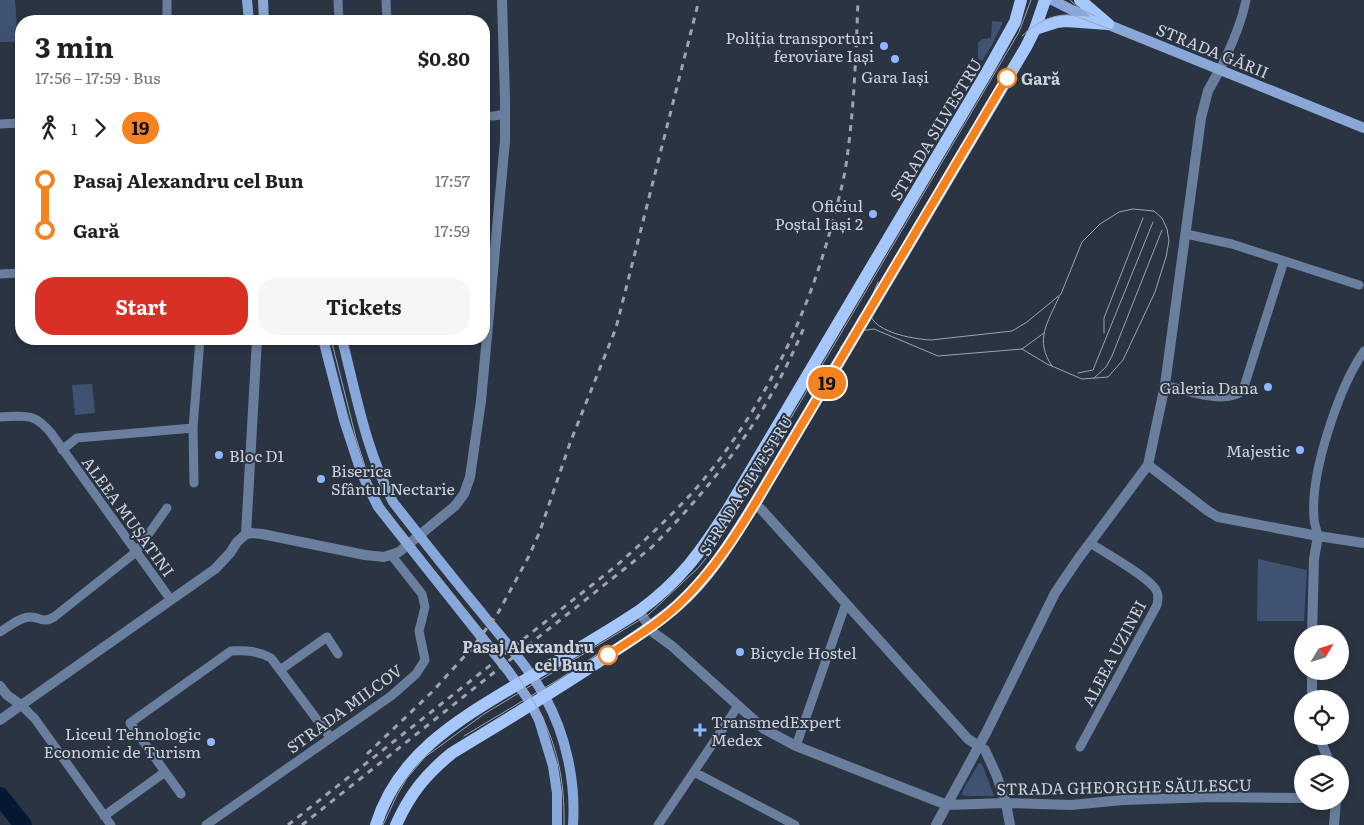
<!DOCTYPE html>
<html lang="en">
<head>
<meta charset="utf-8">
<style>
	body { margin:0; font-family:Literata,serif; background:#f6f6f6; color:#202124; height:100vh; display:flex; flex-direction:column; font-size:19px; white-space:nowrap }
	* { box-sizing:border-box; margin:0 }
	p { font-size:16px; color:#757577 }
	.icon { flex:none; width:28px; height:28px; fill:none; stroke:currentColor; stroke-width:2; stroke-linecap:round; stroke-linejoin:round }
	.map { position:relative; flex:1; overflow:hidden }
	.side { position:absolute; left:15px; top:15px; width:475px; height:330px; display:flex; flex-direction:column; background:#fff; border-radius:20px; box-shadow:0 2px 8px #0003 }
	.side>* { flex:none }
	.badge { padding:0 10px; border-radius:16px; font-size:18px; line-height:32px }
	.needle { width:32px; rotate:52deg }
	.fabs { position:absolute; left:1294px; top:625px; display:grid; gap:10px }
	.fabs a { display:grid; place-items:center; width:55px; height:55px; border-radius:50%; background:#fff; box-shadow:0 2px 8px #0003; font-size:25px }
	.map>.badge { position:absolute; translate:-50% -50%; box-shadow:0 0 0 2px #fff }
	.legs { display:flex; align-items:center; gap:8px; height:55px; padding:0 20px; font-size:16px }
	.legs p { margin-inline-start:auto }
	.summary { display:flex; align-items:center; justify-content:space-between; height:85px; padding:0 20px }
	h1 { font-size:28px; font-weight:700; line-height:38px }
	.primary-button { display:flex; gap:10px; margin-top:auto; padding:10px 20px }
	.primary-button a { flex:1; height:58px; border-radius:20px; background:#d93025; color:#fff; font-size:20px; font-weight:700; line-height:58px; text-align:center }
	.primary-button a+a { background:#f6f6f6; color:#202124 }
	ul { padding:0 20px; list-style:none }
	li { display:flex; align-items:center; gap:18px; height:50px; font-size:19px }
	li i { display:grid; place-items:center; width:8px; height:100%; margin:0 6px; background:currentColor }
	li i::after { content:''; width:12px; height:12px; margin:-6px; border:4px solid; border-radius:50%; background:#fff }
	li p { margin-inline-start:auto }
	li:first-child i { background:linear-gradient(#0000 50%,currentColor 0) }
	li:last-child i { background:linear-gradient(currentColor 50%,#0000 0) }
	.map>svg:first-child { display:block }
</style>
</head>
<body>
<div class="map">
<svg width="1364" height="825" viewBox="0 0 1364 825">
	<rect width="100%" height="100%" fill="#2b3442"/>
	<!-- green -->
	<path fill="#3f5272" d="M 0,0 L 15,0 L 18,42 L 0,42 Z
		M 992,21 L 1003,22 L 992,45 L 982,61 L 978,59 L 978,43 L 982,39 L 991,38 Z
		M 92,384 L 95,413 L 75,415 L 72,385 Z
		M 1258,559 L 1307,570 L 1304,621 L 1257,621 Z
		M 979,763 L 982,764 L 994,796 L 966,796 L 962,795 L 963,790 Z"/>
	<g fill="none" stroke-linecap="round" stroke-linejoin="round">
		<!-- river -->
		<path stroke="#061733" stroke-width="18" d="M 0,796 L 23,825"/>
		<!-- minor -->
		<path stroke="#6a7e9d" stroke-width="9" d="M 338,0 L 339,21
			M 386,0 L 387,21
			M 167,21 L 167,0
			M 1220,69 C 1231,47 1241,25 1246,0
			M 484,116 L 494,116 L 505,114
			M 0,124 L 21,123
			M 1186,234 L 1232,244 L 1359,285
			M 0,274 L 21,273
			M 1165,385 C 1184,390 1228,406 1243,390 L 1284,261
			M 0,417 C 26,416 33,412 51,433 L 171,600
			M 62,450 L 77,438 L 193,428
			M 194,483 L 193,428 L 200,339
			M 1318,536 C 1317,530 1314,524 1314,518 C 1310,473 1339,387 1364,351
			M 0,632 C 8,627 20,617 30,617 C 41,617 42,624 54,617 L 136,552 L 167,508
			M 280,670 L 327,637 L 338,654
			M 21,705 L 35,719 L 111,825
			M 796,746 L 846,603
			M 1080,747 L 1157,605 C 1158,599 1159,595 1156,590 C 1149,577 1104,552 1090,543
			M 694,772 L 795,825
			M 181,794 L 130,723 L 231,651 C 247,650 257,651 271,658 L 330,737
			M 104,816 L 165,772
			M 206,825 L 391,696 L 416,674 L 425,660 L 419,631 L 425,607 L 422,594 L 392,556
			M 658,825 L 738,706"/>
		<!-- tertiary -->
		<path stroke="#6a7e9d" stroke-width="10" d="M 1148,465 L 1208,511 L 1218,517 L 1318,536 L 1364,543
			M 754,505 L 761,509 L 968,739 L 985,750 L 996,774 L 1006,803 L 1010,825
			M 246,534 L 252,533 L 262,534 L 365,555 L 384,557 L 399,552 L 455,506 L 464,494 L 470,477 L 481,401 L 505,141 L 505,98 L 502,0
			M 639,611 L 654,633 L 672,646 L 764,729 L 796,746 L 947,805 L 1006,803 L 1071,805 L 1123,800 L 1214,797 L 1302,798
			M 1312,634 L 1314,559 L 1318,536
			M 0,686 L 7,695 L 21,705
			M 1312,699 L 1312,671
			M 0,720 L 215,569 L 230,553 L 237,542 L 246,534 L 257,339
			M 1319,736 L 1330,764
			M 936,825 L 987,731 L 1055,593 L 1078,559 L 1148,465 L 1165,385 L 1201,118 L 1208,91 L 1220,69
			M 1334,825 L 1336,801"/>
		<!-- secondary -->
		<path stroke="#88a7da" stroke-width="10" d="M 247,0 L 249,21
			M 263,0 L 264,21
			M 1052,0 L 1072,10 L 1364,128
			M 323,339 L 344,420 L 361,472 L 378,507 L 509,672 L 530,702 L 539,720 L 553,766 L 557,793 L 557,825
			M 342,339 C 356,394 366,451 393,502 C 422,539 451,576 481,612 C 503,640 528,666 545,697 C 566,735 576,782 573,825"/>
		<!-- primary -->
		<path stroke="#a6c7fb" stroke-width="12" d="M 1080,0 L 1108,24
			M 1035,29 L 1057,22 L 1066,21 L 1108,24
			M 376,825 C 398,754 458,720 518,684 C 559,660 600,637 639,611 C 680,581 700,553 727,511 L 987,72 L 1015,22 L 1021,0
			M 396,825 C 410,794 425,775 452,753 C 506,720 560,688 613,652 C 636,637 658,623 678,605 C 710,577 732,540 754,505 L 1026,47 L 1035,29 L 1045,0"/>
		<!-- tram -->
		<path stroke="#9ea4ae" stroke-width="1" d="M 260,0 L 261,21
			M 1060,0 L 1074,11
			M 1070,0 L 1080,9 L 1095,16
			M 1022,36 C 1037,22 1052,14 1073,15 L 1203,65 L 1364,130
			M 1104,333 L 1104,318 L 1143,218
			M 331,339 L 356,438 L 369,479 L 383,505 C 412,544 443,581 473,619 C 528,687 566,732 564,825
			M 840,348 L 848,337 L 859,331 L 874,329 L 938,356 L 1022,349 L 1047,364 L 1082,379 L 1108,377 L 1123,360 L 1155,292 L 1166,257 L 1169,241 L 1167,229 L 1162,218 L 1154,211 L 1133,209 L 1119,212 L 1100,224 L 1082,242 L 1061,294 L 1027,322 L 1012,331 L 931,340 C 913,339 868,332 869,308 C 869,300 875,290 878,282
			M 1022,349 L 1044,333
			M 1052,366 C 1034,340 1048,322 1059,297
			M 1078,373 L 1093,370 L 1153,222
			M 1094,378 L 1106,367 L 1112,356 L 1162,230
			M 464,736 L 561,678 L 607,648
			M 383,825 L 397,795 L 407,778 L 425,757 L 484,714 L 648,615 L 698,568 L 714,548 L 1019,32 L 1031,0"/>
		<!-- rail -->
		<path stroke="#9ea4ae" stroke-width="3" stroke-dasharray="6 6" stroke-linecap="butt" d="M 367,754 L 432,692 L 472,648 L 498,613 L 529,556 L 540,531 L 570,443 L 616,328 L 699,0
			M 288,825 L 616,566 C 642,543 668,519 692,493 C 759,417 806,322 832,224 C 837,205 843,185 846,165 C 854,111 856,55 858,0
			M 302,825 L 652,547 C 718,480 769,413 805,325"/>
	</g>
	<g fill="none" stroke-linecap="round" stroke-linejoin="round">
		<defs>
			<path id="line-1" d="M 608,655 C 633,639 658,624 679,604 C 714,571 739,531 763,490 L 1007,78"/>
		</defs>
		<!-- line-1 casing -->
		<use href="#line-1" stroke="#fff" stroke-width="11"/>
		<!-- line-1 -->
		<use href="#line-1" stroke="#f58220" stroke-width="8"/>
	</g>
	<!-- markers -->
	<g fill="#8eb8fd" stroke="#2b3442" stroke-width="2">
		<circle cx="884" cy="46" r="5"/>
		<circle cx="895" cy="59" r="5"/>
		<circle cx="873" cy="214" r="5"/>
		<circle cx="1268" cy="387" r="5"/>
		<circle cx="1300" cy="450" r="5"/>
		<circle cx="219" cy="455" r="5"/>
		<circle cx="321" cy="479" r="5"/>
		<circle cx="740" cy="652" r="5"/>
		<path d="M697.5 722.5h5v5h5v5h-5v5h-5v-5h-5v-5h5z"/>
		<circle cx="211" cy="742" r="5"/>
	</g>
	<g fill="#fff" stroke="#f58220" stroke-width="2.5">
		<circle cx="1007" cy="78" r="9"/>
		<circle cx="608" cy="655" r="9"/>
	</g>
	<g text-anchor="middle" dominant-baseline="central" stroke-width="4" stroke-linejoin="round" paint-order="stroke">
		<!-- poi labels -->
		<g font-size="16" fill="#cdd2db" stroke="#2b3442" text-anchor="end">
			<text x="874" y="37">Poliția transporturi<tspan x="874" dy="18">feroviare Iași</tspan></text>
			<text x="895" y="76" text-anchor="middle">Gara Iași</text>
			<text x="863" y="205">Oficiul<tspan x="863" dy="18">Poștal Iași 2</tspan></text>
			<text x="1258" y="387">Galeria Dana</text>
			<text x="1290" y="450">Majestic</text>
			<text x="229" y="455" text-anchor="start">Bloc D1</text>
			<text x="331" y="470" text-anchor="start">Biserica<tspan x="331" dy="18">Sfântul Nectarie</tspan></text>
			<text x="750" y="652" text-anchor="start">Bicycle Hostel</text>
			<text x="711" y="721" text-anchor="start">TransmedExpert<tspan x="711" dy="18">Medex</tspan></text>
			<text x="201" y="733">Liceul Tehnologic<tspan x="201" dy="18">Economic de Turism</tspan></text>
		</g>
		<!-- street labels -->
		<g font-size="16" fill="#cdd2db" stroke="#2b3442">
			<text transform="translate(1213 50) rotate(22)">STRADA GĂRII</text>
			<text transform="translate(935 129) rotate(-59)">STRADA SILVESTRU</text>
			<text transform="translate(745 485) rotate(-58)">STRADA SILVESTRU</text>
			<text transform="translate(129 516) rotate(54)">ALEEA MUȘATINI</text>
			<text transform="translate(1113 653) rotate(-62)">ALEEA UZINEI</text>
			<text transform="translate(344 708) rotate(-36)">STRADA MILCOV</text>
			<text transform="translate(1124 786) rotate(-1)">STRADA GHEORGHE SĂULESCU</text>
		</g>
		<!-- stop labels -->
		<g font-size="16" font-weight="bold" fill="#cdd2db" stroke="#2b3442" text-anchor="start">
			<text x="1021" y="78">Gară</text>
			<text x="594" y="646" text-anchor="end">Pasaj Alexandru<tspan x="594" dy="18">cel Bun</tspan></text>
		</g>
	</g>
</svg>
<div class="fabs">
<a><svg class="needle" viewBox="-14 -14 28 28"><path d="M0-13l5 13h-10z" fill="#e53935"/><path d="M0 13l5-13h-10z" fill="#757577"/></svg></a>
<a><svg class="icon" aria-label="locate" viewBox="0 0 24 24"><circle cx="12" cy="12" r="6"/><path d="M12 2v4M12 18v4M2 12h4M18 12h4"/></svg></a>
<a><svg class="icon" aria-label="layers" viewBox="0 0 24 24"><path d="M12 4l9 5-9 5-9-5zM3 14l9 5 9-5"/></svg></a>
</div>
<b class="badge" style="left:827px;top:383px;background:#f58220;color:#111">19</b>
<section class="side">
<div class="summary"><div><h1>3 min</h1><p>17:56 – 17:59 · Bus</p></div><b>$0.80</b></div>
<div class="legs"><svg class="icon" aria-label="walk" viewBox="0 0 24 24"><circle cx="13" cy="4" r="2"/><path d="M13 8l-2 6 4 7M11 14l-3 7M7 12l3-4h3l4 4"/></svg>1<svg class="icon" aria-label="forward" viewBox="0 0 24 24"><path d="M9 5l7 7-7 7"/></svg><b class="badge" style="background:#f58220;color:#111">19</b></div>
<ul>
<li><i style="color:#f58220"></i><b>Pasaj Alexandru cel Bun</b><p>17:57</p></li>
<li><i style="color:#f58220"></i><b>Gară</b><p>17:59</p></li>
</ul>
<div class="primary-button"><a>Start</a><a>Tickets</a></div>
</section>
</div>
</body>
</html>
